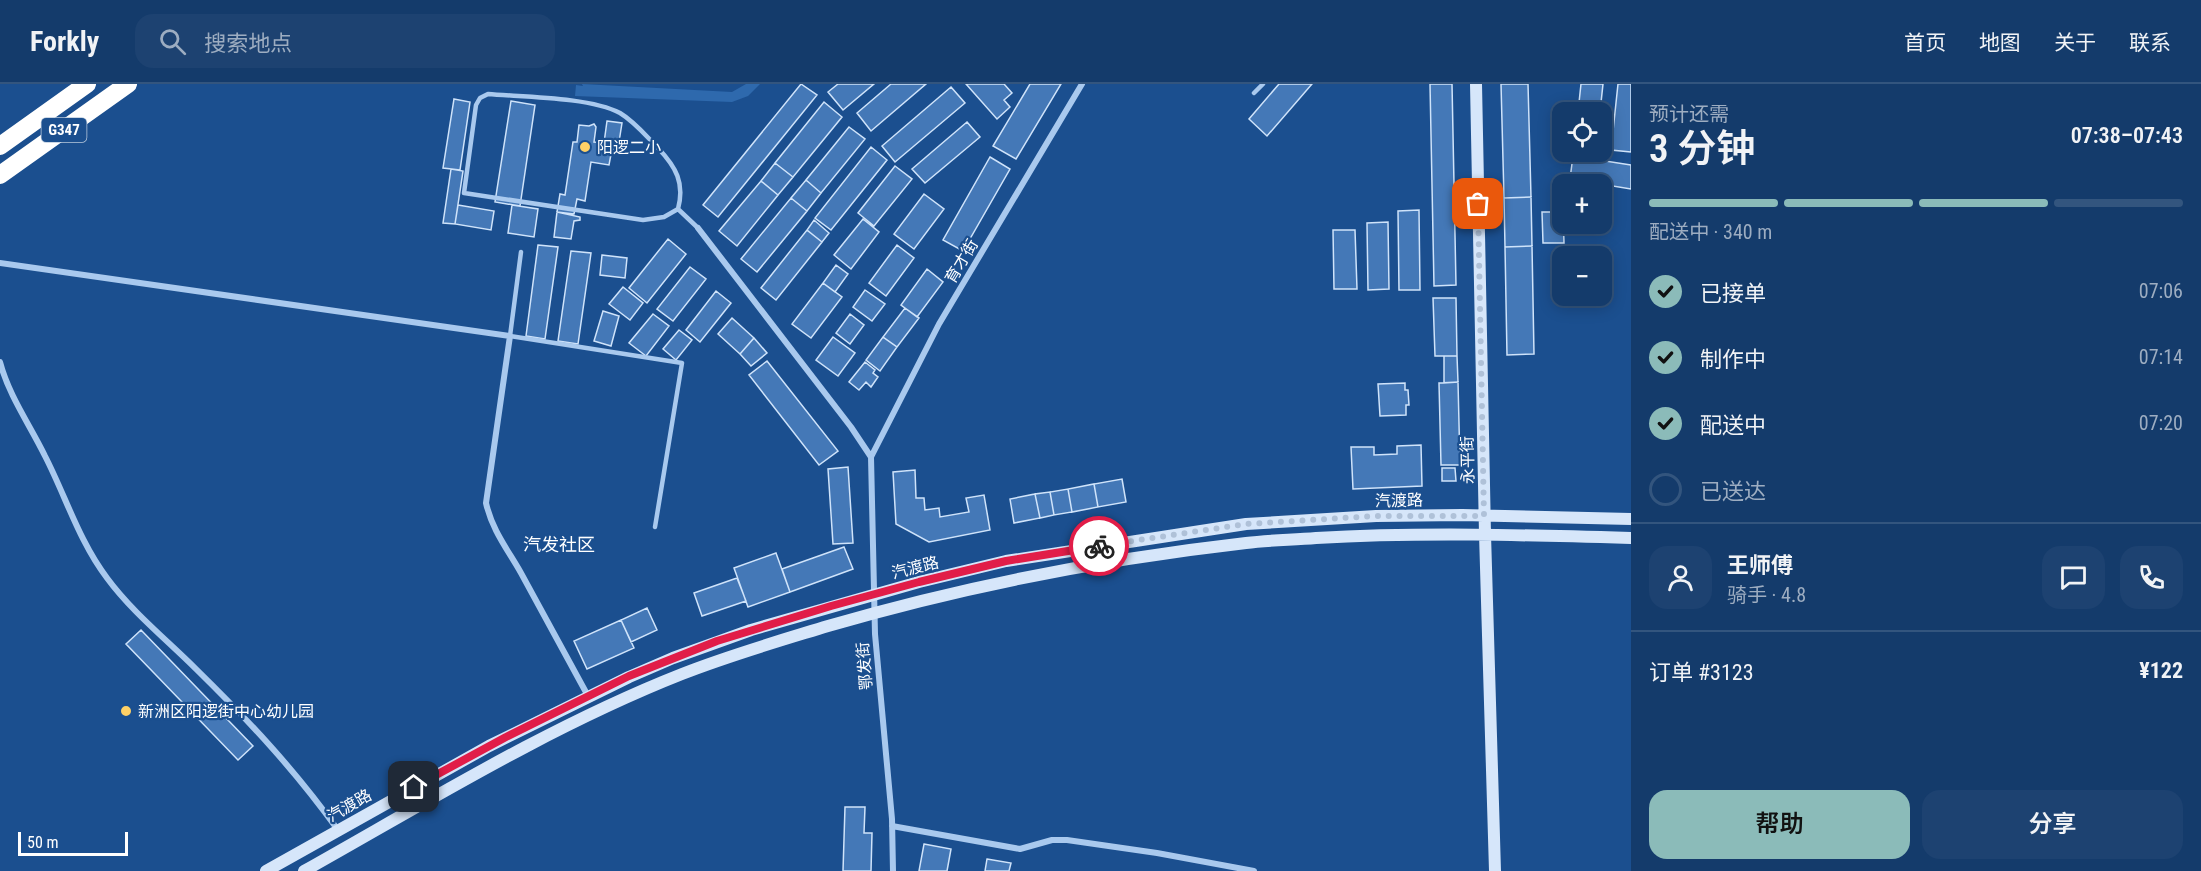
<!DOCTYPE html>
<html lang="zh">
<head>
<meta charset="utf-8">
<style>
  body { margin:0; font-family:"Roboto Condensed","Noto Sans SC",sans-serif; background:#1d4271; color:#f1f3f6; height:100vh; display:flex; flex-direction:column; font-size:22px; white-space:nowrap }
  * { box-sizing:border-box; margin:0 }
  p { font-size:20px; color:#9dadc1 }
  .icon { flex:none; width:33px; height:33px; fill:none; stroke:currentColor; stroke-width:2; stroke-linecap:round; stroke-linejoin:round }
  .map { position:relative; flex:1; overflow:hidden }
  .sheet { display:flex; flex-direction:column; background:#143b6b; width:570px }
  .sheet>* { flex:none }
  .buttons { position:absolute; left:1552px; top:18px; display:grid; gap:12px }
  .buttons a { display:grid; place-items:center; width:60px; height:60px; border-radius:12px; background:#143b6b; box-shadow:0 3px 15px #0003,0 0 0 2px #33557e; font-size:30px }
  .scale { position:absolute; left:18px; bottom:15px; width:110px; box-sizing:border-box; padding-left:6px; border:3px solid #fff; border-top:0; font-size:16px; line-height:21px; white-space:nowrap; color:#fff; -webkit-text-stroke:4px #1b4f8f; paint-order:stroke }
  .pin { position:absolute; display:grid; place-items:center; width:51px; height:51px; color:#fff; margin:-26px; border-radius:12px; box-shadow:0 3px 9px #0006 }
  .courier { position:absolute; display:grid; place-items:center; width:60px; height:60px; margin:-30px; border:4px solid #e11d48; border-radius:50%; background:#fff; color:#222; box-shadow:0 2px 8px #0007 }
  .headline em { font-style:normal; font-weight:600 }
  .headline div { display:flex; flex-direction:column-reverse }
  .headline { display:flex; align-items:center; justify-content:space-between; height:102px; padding:0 18px }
  h1 { font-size:39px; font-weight:600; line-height:45px }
  .bar { display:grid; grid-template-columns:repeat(4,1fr); gap:9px 6px; align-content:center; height:72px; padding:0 18px }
  .bar i { height:8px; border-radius:4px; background:#33557e }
  .bar .current { background:#8bbbb9 }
  .bar p { grid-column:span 4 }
  .line { display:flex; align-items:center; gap:15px; padding:0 18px; border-top:2px solid #33557e }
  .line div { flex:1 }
  .round { display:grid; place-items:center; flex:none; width:63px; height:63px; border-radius:18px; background:#1d4271 }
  ol { padding:0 18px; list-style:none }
  li { display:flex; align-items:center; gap:18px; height:66px }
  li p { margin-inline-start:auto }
  li .icon { padding:6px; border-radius:50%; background:#8bbbb9; color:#111; stroke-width:4 }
  li:last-child { color:#9dadc1 }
  li i { width:33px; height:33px; border:3px solid #33557e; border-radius:50% }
  .button { display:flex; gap:12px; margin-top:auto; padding:12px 18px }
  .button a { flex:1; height:69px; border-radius:18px; background:#8bbbb9; color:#111; font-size:24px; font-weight:600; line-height:69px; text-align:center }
  .button a+a { background:#1d4271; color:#f1f3f6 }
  header { display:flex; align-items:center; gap:36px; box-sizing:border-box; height:84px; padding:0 30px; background:#143b6b; border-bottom:2px solid #33557e }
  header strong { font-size:28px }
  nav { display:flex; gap:33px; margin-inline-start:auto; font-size:21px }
  .search { width:420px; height:54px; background:#1d4271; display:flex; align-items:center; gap:15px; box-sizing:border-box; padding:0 21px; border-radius:18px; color:#9dadc1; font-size:22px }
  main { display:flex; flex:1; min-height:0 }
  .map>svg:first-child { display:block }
</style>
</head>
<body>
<header>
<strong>Forkly</strong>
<div class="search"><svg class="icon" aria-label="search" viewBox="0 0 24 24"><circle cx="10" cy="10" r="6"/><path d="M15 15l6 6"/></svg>搜索地点</div>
<nav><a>首页</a><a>地图</a><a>关于</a><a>联系</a></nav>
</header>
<main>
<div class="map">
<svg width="1631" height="787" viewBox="0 0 1631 787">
  <rect width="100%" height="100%" fill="#1b4f8f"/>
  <!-- green -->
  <path fill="#2e69ad" d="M582 0 732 8 746 0H760L748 12 732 18 575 12 576 1 583 2Z"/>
  <!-- building -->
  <path fill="#4478b7" stroke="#cfe3fa" stroke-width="1.5" d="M801 0 817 11 718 133 703 121Z
    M838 0H874L843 26 828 8Z
    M891 0H926L871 47 857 29Z
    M966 0H1004L1012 9 1004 16 1010 23 997 35Z
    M1030 0H1061L1016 75 993 62Z
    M1279 0H1312L1267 52 1249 35Z
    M1430 0H1452L1456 201 1434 202Z
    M1501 0H1528L1531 113 1504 114Z
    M1581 0H1603L1600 28H1578Z
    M1618 0H1631V68L1611 66Z
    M951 3 965 19 895 78 882 62Z
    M454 15 470 18 460 86 443 84Z
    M511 17 535 21 520 122 495 118Z
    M824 18 842 33 793 93 775 79Z
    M607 37 622 39 619 58 622 63 620 66 612 65 609 81 591 78 585 117 577 115 574 130 557 128 560 110 565 111 573 58H577L579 41 589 42 594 40 596 43 594 58 604 59Z
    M967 38 980 53 925 99 912 85Z
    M849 43 865 55 821 109 806 96Z
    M871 63 887 76 831 146 815 134Z
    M1573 72 1631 81V105L1570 95Z
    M990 73 1010 85 963 167 943 156Z
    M775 79 793 93 778 111 761 97Z
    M895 82 912 95 874 142 858 129Z
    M451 85 463 87 455 140 443 139Z
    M806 96 821 109 807 127 791 114Z
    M761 97 778 111 737 162 719 147Z
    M924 110 944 125 914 165 894 150Z
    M1531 113 1532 162 1505 163 1504 114Z
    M791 114 807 127 757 188 741 175Z
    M458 121 494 127 491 146 455 140Z
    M512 121 538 125 534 153 508 149Z
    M1419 126 1420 206H1399L1398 127Z
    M557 128 580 133V136L574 137 571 155 554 153Z
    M1542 128H1563L1564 159H1543Z
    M863 135 879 148 851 185 834 171Z
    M814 136 829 149 822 158 807 146Z
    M1388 138 1389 205 1368 206 1367 139Z
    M807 146 822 158 776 216 761 204Z
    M1333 146H1355L1357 205H1334Z
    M668 155 686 170 647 219 629 204Z
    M538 161 558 163 545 255 526 252Z
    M897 161 914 174 886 212 869 199Z
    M1532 162 1534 270 1507 271 1505 163Z
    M571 167 591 169 578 260 558 257Z
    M602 171 627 174 625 194 600 191Z
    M836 181 848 190 835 208 823 199Z
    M690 183 706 195 673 237 657 225Z
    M927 185 943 198 917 233 901 221Z
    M823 199 842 213 811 254 792 240Z
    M623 203 643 219 630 236 609 220Z
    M865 206 885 220 872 237 853 223Z
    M716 207 731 219 700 258 686 246Z
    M1433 214H1456L1457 272H1435Z
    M905 224 919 234 897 263 883 253Z
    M603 227 619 232 611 262 594 257Z
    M653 230 669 242 646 272 629 259Z
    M850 230 864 241 850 260 836 249Z
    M732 234 754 254 740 270 718 250Z
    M679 246 692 256 676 276 663 265Z
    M833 253 855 269 838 292 816 276Z
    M883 253 897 263 880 287 866 276Z
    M754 254 767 269 751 282 740 270Z
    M1444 272H1457L1458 298 1444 299Z
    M767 277 838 367 819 381 749 291Z
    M865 278 875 286 873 289 878 293 871 303 866 298 859 306 849 298Z
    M1458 298 1460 381H1441L1439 299Z
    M1405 299V306H1408L1409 321H1406V331L1380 332 1378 300Z
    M1421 361 1422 402 1353 405 1351 363H1374V371L1397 370V362Z
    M848 383 853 459 833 460 828 385Z
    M1442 384H1455L1456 397H1442Z
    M915 386 916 414H924L925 426 939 424 940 433 969 428 966 414 984 411 990 446 929 458 896 440 893 388Z
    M1122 395 1126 418 1098 423 1094 400Z
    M1094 400 1098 423 1072 428 1068 405Z
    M1068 405 1072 428 1054 431 1050 408Z
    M1050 408 1054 431 1040 434 1035 410Z
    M1035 410 1040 434 1014 439 1010 415Z
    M844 463 853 485 790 508 782 485Z
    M776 469 790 508 748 523 734 484Z
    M737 494 746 517 702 532 694 509Z
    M647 524 657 546 631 558 621 536Z
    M621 536 634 564 587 585 574 557Z
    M141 546 253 662 238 676 126 560Z
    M845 723H865L864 749H872L871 787H843Z
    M924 760 951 765 947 787H919Z
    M987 775 1011 779 1009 787H985Z"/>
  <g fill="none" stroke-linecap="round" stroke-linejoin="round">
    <!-- lane -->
    <path stroke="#a9c9ee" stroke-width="4.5" d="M1254 9 1263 0
      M488 10C523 13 590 13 620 29 635 38 646 52 658 64 676 83 685 99 678 125L664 133 643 136 464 109 476 21 480 14Z
      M678 125 698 144
      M521 168 510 252 682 279 655 443"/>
    <!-- street -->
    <path stroke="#a9c9ee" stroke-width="6" d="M698 144 851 343 871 373
      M0 179 510 252 486 419C492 446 508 466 521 489 543 530 566 571 588 612
      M0 278C9 312 30 341 45 372 66 413 79 457 107 494 132 528 167 556 196 585 250 638 294 685 338 746
      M892 742 1020 765 1052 756H1067L1157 769 1254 787
      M893 787 892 735 875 550 871 373 939 240 1082 0"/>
    <!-- secondary -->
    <path stroke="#d6e6fa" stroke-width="12" d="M1476 0 1485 450 1495 787
      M266 787 489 662 629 593 673 574 751 546 919 498 1006 477 1246 440 1376 432 1462 431 1631 435
      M304 787C427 718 550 642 682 590 730 571 779 557 828 542 965 502 1105 475 1246 459 1269 456 1293 456 1316 454 1421 448 1526 451 1631 454"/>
    <!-- highway -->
    <path stroke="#fff" stroke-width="18" d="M0 62 87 0
      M0 91 128 0"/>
  </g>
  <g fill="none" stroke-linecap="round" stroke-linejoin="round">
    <!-- done -->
    <path stroke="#afc1d8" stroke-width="6" stroke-dasharray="0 10.8" d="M1099 462 1246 440 1376 432H1484L1478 120"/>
    <!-- route -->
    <path stroke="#e11d48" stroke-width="8" d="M414 703 506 653 629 592 717 557 831 522 919 498 1006 477 1099 462"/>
  </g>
  <!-- markers -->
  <g fill="#ffd166" stroke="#1b4f8f" stroke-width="2">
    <circle cx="585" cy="63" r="6"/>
    <circle cx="126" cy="627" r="6"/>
  </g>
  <g text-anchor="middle" stroke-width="4.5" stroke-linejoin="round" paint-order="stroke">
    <!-- shield labels -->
    <rect fill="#1b4f8f" stroke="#bbcadd" stroke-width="1.5" x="41.5" y="34" width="45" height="24" rx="4.5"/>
    <g font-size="15" font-weight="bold" fill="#fff">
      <text x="64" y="51">G347</text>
    </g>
    <!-- poi labels -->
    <g font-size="16" fill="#fff" stroke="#1b4f8f" text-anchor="start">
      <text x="597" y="69">阳逻二小</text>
      <text x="138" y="633">新洲区阳逻街中心幼儿园</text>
    </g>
    <!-- street labels -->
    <g font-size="16" fill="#fff" stroke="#1b4f8f">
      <text transform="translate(961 177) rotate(-59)" y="6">育才街</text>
      <text transform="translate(1467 376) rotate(-91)" y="6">永平街</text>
      <text transform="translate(1399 416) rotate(-1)" y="6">汽渡路</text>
      <text transform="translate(915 483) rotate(-14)" y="6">汽渡路</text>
      <text transform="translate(864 582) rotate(-95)" y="6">鄂发街</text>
      <text transform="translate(349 721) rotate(-30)" y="6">汽渡路</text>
    </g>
    <!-- neighbourhood labels -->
    <g font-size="18" fill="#fff" stroke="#1b4f8f">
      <text x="559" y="467">汽发社区</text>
    </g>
  </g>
</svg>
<div class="buttons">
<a><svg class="icon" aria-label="locate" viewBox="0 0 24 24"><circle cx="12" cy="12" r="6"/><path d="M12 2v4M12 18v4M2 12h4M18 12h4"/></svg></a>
<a>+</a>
<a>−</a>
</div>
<div class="scale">50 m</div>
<div class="pin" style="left:1478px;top:120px;background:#ea580c"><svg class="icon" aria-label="bag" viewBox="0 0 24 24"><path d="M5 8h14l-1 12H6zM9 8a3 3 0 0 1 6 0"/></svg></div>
<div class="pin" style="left:414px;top:703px;background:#1f2937"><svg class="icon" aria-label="home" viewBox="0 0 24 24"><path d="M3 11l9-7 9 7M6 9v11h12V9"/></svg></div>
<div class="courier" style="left:1099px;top:462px"><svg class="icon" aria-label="bike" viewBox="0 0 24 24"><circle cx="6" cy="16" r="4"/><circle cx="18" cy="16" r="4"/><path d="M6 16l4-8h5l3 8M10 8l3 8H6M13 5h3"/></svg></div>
</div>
<section class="sheet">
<div class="headline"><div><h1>3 分钟</h1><p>预计还需</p></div><em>07:38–07:43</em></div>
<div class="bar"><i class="current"></i><i class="current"></i><i class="current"></i><i></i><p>配送中 · 340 m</p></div>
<ol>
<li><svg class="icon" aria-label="check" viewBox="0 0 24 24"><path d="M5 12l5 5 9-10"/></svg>已接单<p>07:06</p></li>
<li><svg class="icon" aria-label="check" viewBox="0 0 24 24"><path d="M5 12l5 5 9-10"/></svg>制作中<p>07:14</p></li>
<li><svg class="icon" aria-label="check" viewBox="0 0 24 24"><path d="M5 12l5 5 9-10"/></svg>配送中<p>07:20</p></li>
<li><i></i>已送达</li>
</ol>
<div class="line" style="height:108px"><a class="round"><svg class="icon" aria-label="person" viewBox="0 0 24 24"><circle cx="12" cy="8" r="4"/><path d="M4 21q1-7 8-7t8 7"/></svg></a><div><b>王师傅</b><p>骑手 · 4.8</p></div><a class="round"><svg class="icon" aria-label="chat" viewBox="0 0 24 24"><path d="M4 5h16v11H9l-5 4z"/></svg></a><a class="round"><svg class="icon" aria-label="phone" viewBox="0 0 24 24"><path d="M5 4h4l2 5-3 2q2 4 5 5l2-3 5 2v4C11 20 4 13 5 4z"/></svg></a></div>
<div class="line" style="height:78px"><div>订单 #3123</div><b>¥122</b></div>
<div class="button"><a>帮助</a><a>分享</a></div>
</section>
</main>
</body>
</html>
